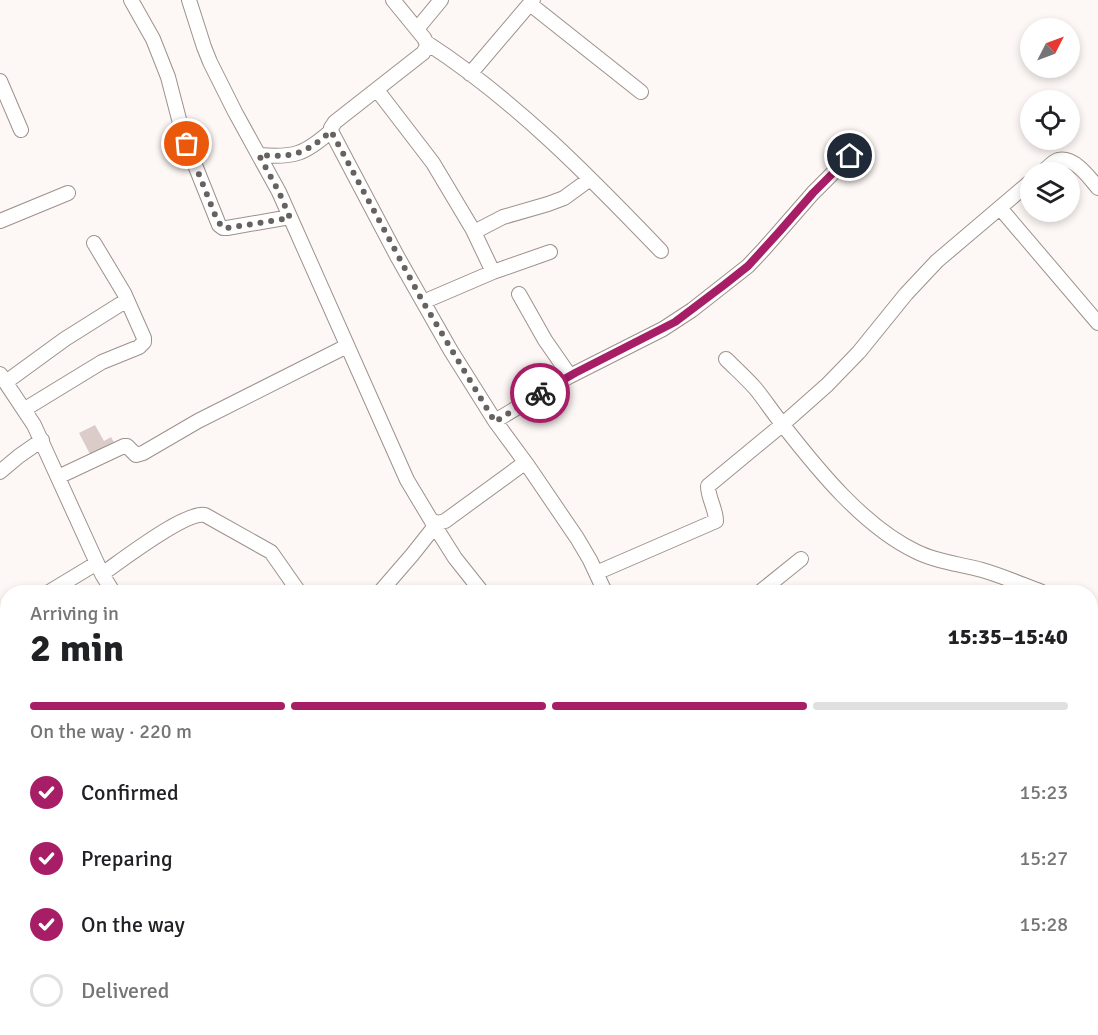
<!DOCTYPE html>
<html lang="en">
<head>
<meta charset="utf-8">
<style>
  body { margin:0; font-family:Signika,sans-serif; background:#f6f6f6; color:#202124; height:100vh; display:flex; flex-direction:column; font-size:22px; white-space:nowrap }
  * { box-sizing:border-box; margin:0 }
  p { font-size:20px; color:#757577 }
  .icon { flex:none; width:33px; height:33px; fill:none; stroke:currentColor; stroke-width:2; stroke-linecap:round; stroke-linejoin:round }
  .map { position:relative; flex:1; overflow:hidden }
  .details { position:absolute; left:0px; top:585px; width:1098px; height:450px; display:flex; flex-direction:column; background:#fff; border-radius:24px 24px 0 0; box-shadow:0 3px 9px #0003 }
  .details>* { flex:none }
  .needle { width:39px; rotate:48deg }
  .buttons { position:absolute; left:1020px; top:18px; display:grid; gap:12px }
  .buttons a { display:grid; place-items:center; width:60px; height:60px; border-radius:50%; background:#fff; box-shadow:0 3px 9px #0003; font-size:30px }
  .pin { position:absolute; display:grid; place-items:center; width:51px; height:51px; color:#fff; margin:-26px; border:3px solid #fff; border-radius:50%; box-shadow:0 2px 6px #0007 }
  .courier { position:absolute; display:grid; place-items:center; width:60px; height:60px; margin:-30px; border:4px solid #a71e66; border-radius:50%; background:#fff; color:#222; box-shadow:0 2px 8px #0007 }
  .head em { font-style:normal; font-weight:700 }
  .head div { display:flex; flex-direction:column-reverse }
  .head { display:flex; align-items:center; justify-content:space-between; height:102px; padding:0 30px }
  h1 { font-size:39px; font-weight:700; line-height:45px }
  .bar { display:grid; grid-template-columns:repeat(4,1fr); gap:9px 6px; align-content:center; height:72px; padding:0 30px }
  .bar i { height:8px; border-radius:4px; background:#e0e0e0 }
  .bar .current { background:#a71e66 }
  .bar p { grid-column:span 4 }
  ol { padding:0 30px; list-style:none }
  li { display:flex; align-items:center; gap:18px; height:66px }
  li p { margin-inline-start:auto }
  li .icon { padding:6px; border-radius:50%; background:#a71e66; color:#fff; stroke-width:4 }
  li:last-child { color:#757577 }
  li i { width:33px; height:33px; border:3px solid #e0e0e0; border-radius:50% }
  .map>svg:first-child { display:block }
</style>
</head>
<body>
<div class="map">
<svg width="1098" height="1035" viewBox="0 0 1098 1035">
  <rect width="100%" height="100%" fill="#fdf8f5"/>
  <!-- building -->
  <path fill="#dbccca" d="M95 425 104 441 111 437 116 446 92 458 79 433Z"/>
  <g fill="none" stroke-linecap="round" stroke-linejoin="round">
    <defs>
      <path id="street" d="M131 0 153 39 168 77 180 123 195 165 219 225 223 228H227L290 217
        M189 0 204 47 210 62 235 112 279 192 407 480 431 520C436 523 439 523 445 521L519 467 524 465 528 466 577 538 590 560 605 592
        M393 0 424 38C428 45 427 47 423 53L335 122 331 128V131L397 256 451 351 495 421 528 466
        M530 4 641 92
        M417 29 441 0
        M427 43C515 100 589 176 661 251
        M470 74 533 0
        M0 81 21 130
        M377 90 433 163 473 230 493 272
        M259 155C294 158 305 154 331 131
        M1042 172C1047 169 1052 162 1058 160 1074 156 1089 177 1098 188
        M1000 208 1098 323
        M0 221 68 193
        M474 232 503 217 548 204 564 198 590 179
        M519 294 545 340 570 376
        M423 302 493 272 550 252
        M726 359C736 369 746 378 755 388 765 400 773 413 783 425 818 470 864 527 917 552 937 562 960 564 982 570 1003 576 1023 585 1042 592
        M0 374 34 425 102 574 113 592
        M6 382 65 339 127 300
        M25 409 102 362 139 347 144 342V338L124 293 94 243
        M495 421 570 376 663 329 692 310 748 266 764 249 813 193 850 156
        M0 472 19 456 42 440
        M58 477 124 446H127L136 455 143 453 198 421 347 346
        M431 520 455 558 482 592
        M596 573 716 521C716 509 708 498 708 486L783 424 827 385 859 352 906 294 937 261 1030 182
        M102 574C121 561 185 511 205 515L271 552 299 592
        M49 592 97 563
        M380 592 412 555 435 526
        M760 592 801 559
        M1090 621 1098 632
        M0 637 8 630
        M1090 784 1098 789
        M0 881 8 890
        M1090 909 1098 902
        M0 980 8 977
        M1090 1022 1098 1025
        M354 1028 361 1035
        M533 1028 535 1035
        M55 1035 66 1028
        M180 1035 185 1028
        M460 1035H466"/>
    </defs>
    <!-- street casing -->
    <use href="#street" stroke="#9d918b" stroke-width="16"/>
    <!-- street -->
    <use href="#street" stroke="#fff" stroke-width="14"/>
  </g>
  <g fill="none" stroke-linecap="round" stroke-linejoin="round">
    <!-- done -->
    <path stroke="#676260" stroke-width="6" stroke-dasharray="0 10.8" d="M187 144 217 220 223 228H227L290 218 279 192 259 155C294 158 305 154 331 131L423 302 495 422 540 393"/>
    <!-- route -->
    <path stroke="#a71e66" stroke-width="8" d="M540 393 575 373 675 322 724 285 748 266 779 232 813 193 850 156"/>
  </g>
</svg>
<div class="buttons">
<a><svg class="needle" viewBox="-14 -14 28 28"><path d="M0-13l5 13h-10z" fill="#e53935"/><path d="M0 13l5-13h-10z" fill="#757577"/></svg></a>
<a><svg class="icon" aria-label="locate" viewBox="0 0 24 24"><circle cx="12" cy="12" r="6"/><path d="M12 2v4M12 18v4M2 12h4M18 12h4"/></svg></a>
<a><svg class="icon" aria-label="layers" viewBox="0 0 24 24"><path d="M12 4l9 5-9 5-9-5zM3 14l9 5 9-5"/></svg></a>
</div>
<div class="pin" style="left:187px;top:144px;background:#ea580c"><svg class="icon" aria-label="bag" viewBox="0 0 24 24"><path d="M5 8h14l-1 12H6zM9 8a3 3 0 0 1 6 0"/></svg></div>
<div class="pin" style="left:850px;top:156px;background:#1f2937"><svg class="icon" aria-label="home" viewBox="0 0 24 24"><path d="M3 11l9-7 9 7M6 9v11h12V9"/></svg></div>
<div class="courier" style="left:540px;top:393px"><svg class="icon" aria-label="bike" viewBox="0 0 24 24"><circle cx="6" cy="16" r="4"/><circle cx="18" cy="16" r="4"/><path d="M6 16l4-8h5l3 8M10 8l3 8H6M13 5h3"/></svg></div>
<section class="details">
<div class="head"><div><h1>2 min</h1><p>Arriving in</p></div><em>15:35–15:40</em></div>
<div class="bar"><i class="current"></i><i class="current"></i><i class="current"></i><i></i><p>On the way · 220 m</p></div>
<ol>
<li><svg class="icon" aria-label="check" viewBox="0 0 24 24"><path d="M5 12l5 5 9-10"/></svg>Confirmed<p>15:23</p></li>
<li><svg class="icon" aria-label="check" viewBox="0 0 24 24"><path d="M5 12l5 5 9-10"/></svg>Preparing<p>15:27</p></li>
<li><svg class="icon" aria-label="check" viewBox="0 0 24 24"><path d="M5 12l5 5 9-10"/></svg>On the way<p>15:28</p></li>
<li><i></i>Delivered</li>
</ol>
</section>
</div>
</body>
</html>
